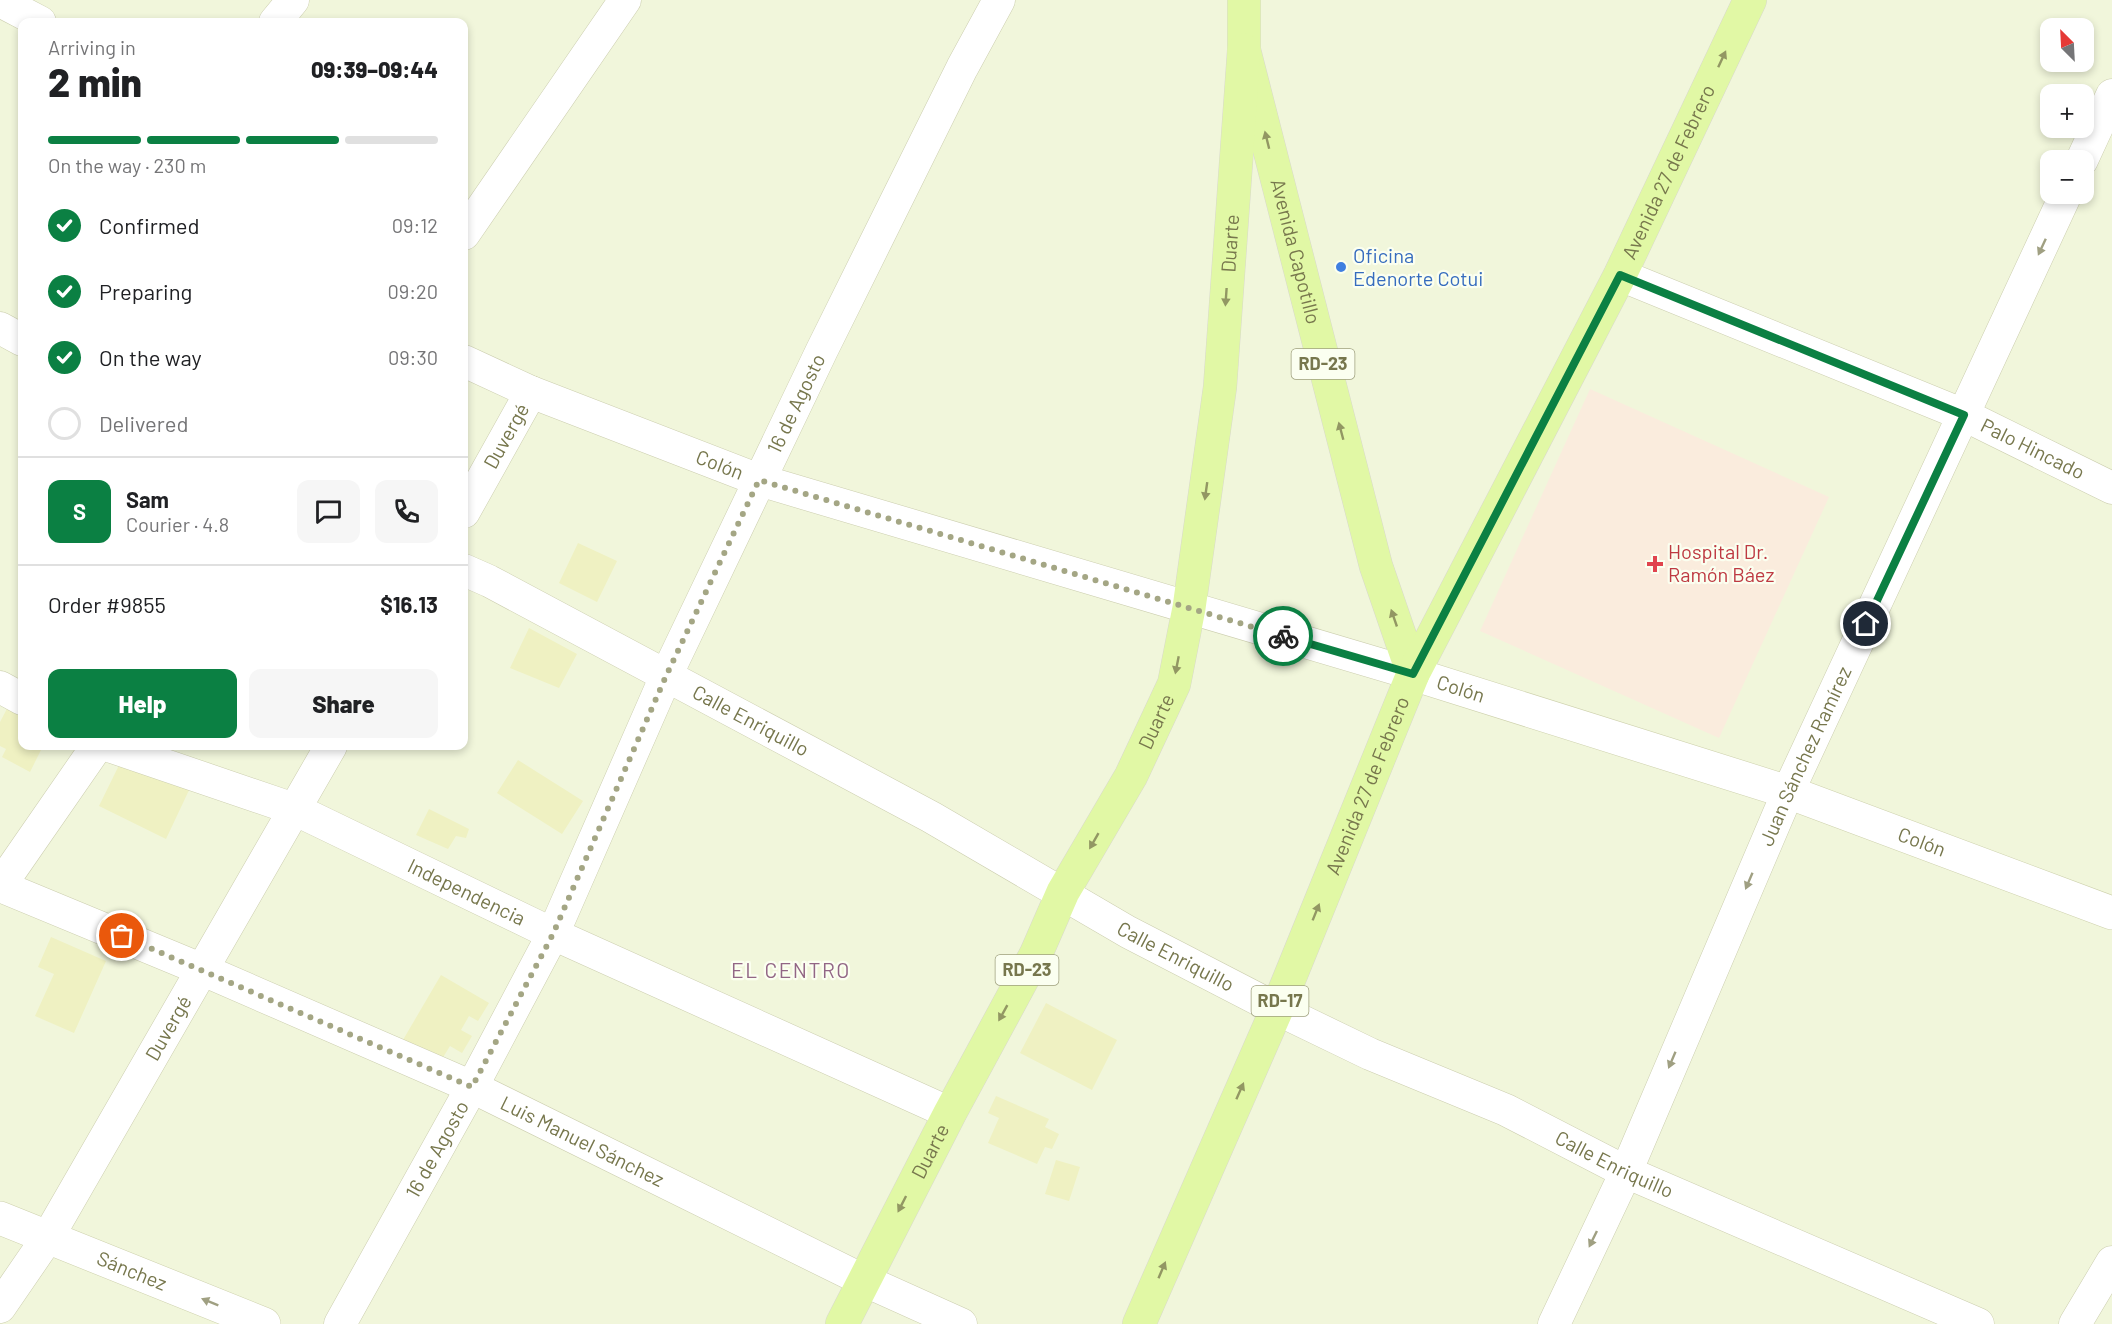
<!DOCTYPE html>
<html lang="en">
<head>
<meta charset="utf-8">
<style>
  body { margin:0; font-family:Barlow,sans-serif; background:#f6f6f6; color:#202124; height:100vh; display:flex; flex-direction:column; font-size:22px; white-space:nowrap }
  * { box-sizing:border-box; margin:0 }
  p { font-size:20px; color:#757577 }
  .icon { flex:none; width:33px; height:33px; fill:none; stroke:currentColor; stroke-width:2; stroke-linecap:round; stroke-linejoin:round }
  .map { position:relative; flex:1; overflow:hidden }
  .panel { position:absolute; left:18px; top:18px; width:450px; height:732px; display:flex; flex-direction:column; background:#fff; border-radius:12px; box-shadow:0 3px 9px #0003 }
  .panel>* { flex:none }
  .needle { width:39px; rotate:336deg }
  .fabs { position:absolute; left:2040px; top:18px; display:grid; gap:12px }
  .fabs a { display:grid; place-items:center; width:54px; height:54px; border-radius:12px; background:#fff; box-shadow:0 3px 9px #0003; font-size:30px }
  .pin { position:absolute; display:grid; place-items:center; width:51px; height:51px; color:#fff; margin:-26px; border:3px solid #fff; border-radius:50%; box-shadow:0 2px 6px #0007 }
  .courier { position:absolute; display:grid; place-items:center; width:60px; height:60px; margin:-30px; border:4px solid #0b8043; border-radius:50%; background:#fff; color:#222; box-shadow:0 2px 8px #0007 }
  .summary em { font-style:normal; font-weight:800 }
  .summary div { display:flex; flex-direction:column-reverse }
  .summary { display:flex; align-items:center; justify-content:space-between; height:102px; padding:0 30px }
  h1 { font-size:39px; font-weight:800; line-height:45px }
  .bar { display:grid; grid-template-columns:repeat(4,1fr); gap:9px 6px; align-content:center; height:72px; padding:0 30px }
  .bar i { height:8px; border-radius:4px; background:#e0e0e0 }
  .bar .selected { background:#0b8043 }
  .bar p { grid-column:span 4 }
  .line { display:flex; align-items:center; gap:15px; padding:0 30px; border-top:2px solid #e0e0e0 }
  .line div { flex:1 }
  .round { display:grid; place-items:center; flex:none; width:63px; height:63px; border-radius:12px; background:#f6f6f6 }
  ol { padding:0 30px; list-style:none }
  li { display:flex; align-items:center; gap:18px; height:66px }
  li p { margin-inline-start:auto }
  li .icon { padding:6px; border-radius:50%; background:#0b8043; color:#fff; stroke-width:4 }
  li:last-child { color:#757577 }
  li i { width:33px; height:33px; border:3px solid #e0e0e0; border-radius:50% }
  .button { display:flex; gap:12px; margin-top:auto; padding:12px 30px }
  .button a { flex:1; height:69px; border-radius:12px; background:#0b8043; color:#fff; font-size:24px; font-weight:800; line-height:69px; text-align:center }
  .button a+a { background:#f6f6f6; color:#202124 }
  .map>svg:first-child { display:block }
</style>
</head>
<body>
<div class="map">
<svg width="2112" height="1324" viewBox="0 0 2112 1324">
  <rect width="100%" height="100%" fill="#f7fcea"/>
  <!-- residential -->
  <path fill="#f1f6db" fill-rule="evenodd" d="M0 0H2112V1324H0ZM22 22H464V746H22ZM2050 28H2084V62H2050ZM2050 94H2084V128H2050ZM2050 160H2084V194H2050Z"/>
  <!-- medical -->
  <path fill="#faecdd" d="M1590 389 1829 497 1719 738 1480 631Z"/>
  <!-- building -->
  <path fill="#eff1c2" d="M578 543 617 561 597 602 559 583Z
    M529 628 577 654 559 688 510 668Z
    M10 703 22 709V746H43L30 772 2 757 6 749 0 746V722Z
    M125 753 191 786 166 839 99 806Z
    M518 760 583 801 562 834 497 793Z
    M429 809 469 829 466 838 456 836 448 849 416 835Z
    M51 937 106 961 74 1033 35 1016 54 974 38 967Z
    M441 975 489 1003 478 1021 469 1016 461 1030 472 1036 462 1053 450 1046 437 1067 400 1045Z
    M1046 1003 1117 1040 1092 1090 1020 1053Z
    M996 1096 1049 1119 1045 1127 1059 1134 1052 1149 1045 1147 1037 1164 988 1143 999 1118 988 1113Z
    M1056 1160 1080 1167 1069 1201 1045 1194Z"/>
  <g fill="none" stroke-linecap="round" stroke-linejoin="round">
    <defs>
      <g id="street">
        <path d="M0 1 40 22"/>
        <path d="M275 22 293 0"/>
        <path d="M2082 160 2112 95"/>
        <path d="M464 234 625 0"/>
        <path id="s1" d="M1620 275 1964 415 2112 488"/>
        <path d="M0 328 22 340"/>
        <path id="s2" d="M464 361 531 392 759 480 1413 674"/>
        <path id="s3" d="M464 512 531 392"/>
        <path id="s4" d="M464 570 489 581 931 817 1128 932 1277 1009 1370 1054 1506 1110 1626 1172 1978 1324"/>
        <path d="M0 687 22 699"/>
        <path id="s5" d="M109 746 294 809 553 934 950 1113"/>
        <path id="s6" d="M0 886 203 970 472 1087 863 1280 961 1324"/>
        <path d="M0 886 97 746"/>
        <path id="s7" d="M0 1307 48 1237 331 746"/>
        <path id="s8" d="M340 1324 472 1087 553 934 666 676 822 350 962 68 999 0"/>
        <path id="s9" d="M1554 1324 1626 1172 1788 792 2066 194"/>
        <path d="M2075 1324 2112 1262"/>
      </g>
      <g id="secondary">
        <path id="s10" d="M1413 674 1788 792 2112 913"/>
        <path id="s11" d="M0 1218 264 1324"/>
      </g>
      <g id="primary">
        <path id="s12" d="M1244 0V50L1376 566 1413 674"/>
        <path id="s13" d="M842 1324 950 1113 1036 954 1063 892 1131 776 1174 684 1189 608 1220 387 1244 50"/>
        <path id="s14" d="M1139 1324 1277 1009 1413 674 1620 275 1750 0"/>
      </g>
    </defs>
    <!-- street casing -->
    <use href="#street" stroke="#ccceaf" stroke-width="33"/>
    <!-- secondary casing -->
    <use href="#secondary" stroke="#ced1ad" stroke-width="34"/>
    <!-- primary casing -->
    <use href="#primary" stroke="#d9d9cd" stroke-width="34"/>
    <!-- street -->
    <use href="#street" stroke="#fff" stroke-width="32"/>
    <!-- secondary -->
    <use href="#secondary" stroke="#fff" stroke-width="33"/>
    <!-- primary -->
    <use href="#primary" stroke="#e1f8a5" stroke-width="33"/>
  </g>
  <!-- one-way arrows -->
  <defs><path id="oneway-solid" d="M-6-.8H1V-3.2L6.5 0L1 3.2V.8H-6Z" transform="scale(1.5)"/></defs>
  <g fill="#929763">
    <use href="#oneway-solid" transform="translate(1722 59) rotate(-65)"/>
    <use href="#oneway-solid" transform="translate(1267 140) rotate(-104)"/>
    <use href="#oneway-solid" transform="translate(1226 297) rotate(94)"/>
    <use href="#oneway-solid" transform="translate(1341 431) rotate(-105)"/>
    <use href="#oneway-solid" transform="translate(1206 491) rotate(98)"/>
    <use href="#oneway-solid" transform="translate(1394 618) rotate(-109)"/>
    <use href="#oneway-solid" transform="translate(1177 665) rotate(101)"/>
    <use href="#oneway-solid" transform="translate(1094 841) rotate(120)"/>
    <use href="#oneway-solid" transform="translate(1316 912) rotate(-68)"/>
    <use href="#oneway-solid" transform="translate(1003 1013) rotate(119)"/>
    <use href="#oneway-solid" transform="translate(1240 1091) rotate(-66)"/>
    <use href="#oneway-solid" transform="translate(902 1204) rotate(117)"/>
    <use href="#oneway-solid" transform="translate(1162 1270) rotate(-67)"/>
  </g>
  <g fill="#a0a082">
    <use href="#oneway-solid" transform="translate(2042 247) rotate(115)"/>
    <use href="#oneway-solid" transform="translate(1749 881) rotate(113)"/>
    <use href="#oneway-solid" transform="translate(1672 1060) rotate(113)"/>
    <use href="#oneway-solid" transform="translate(1593 1239) rotate(116)"/>
    <use href="#oneway-solid" transform="translate(210 1302) rotate(-158)"/>
  </g>
  <g fill="none" stroke-linecap="round" stroke-linejoin="round">
    <!-- done -->
    <path stroke="#a4a684" stroke-width="6" stroke-dasharray="0 10.8" d="M122 936 472 1087 553 934 666 676 759 480 1283 636"/>
    <!-- route -->
    <path stroke="#0b8043" stroke-width="8" d="M1283 636 1413 674 1620 275 1964 415 1866 624"/>
  </g>
  <!-- markers -->
  <circle fill="#3f7fe0" stroke="#fbfff0" stroke-width="2" cx="1341" cy="267" r="6"/>
  <path fill="#e0444e" stroke="#fbfff0" stroke-width="2" d="M1652 555h6v6h6v6h-6v6h-6v-6h-6v-6h6z"/>
  <g text-anchor="middle" stroke-width="4.5" stroke-linejoin="round" paint-order="stroke">
    <!-- shield labels -->
    <g fill="#fbfff0" stroke="#9fa07e" stroke-width="1.5">
      <rect x="1291.5" y="349" width="63" height="30" rx="4.5"/>
      <rect x="995.5" y="955" width="63" height="30" rx="4.5"/>
      <rect x="1251.5" y="986" width="57" height="30" rx="4.5"/>
    </g>
    <g font-size="18" font-weight="bold" fill="#77774d">
      <text x="1323" y="370">RD-23</text>
      <text x="1027" y="976">RD-23</text>
      <text x="1280" y="1007">RD-17</text>
    </g>
    <!-- street labels -->
    <g font-size="20" fill="#77774d" stroke="#fbfff0">
      <text dy="7" stroke="none"><textPath href="#s14" startOffset="1269">Avenida 27 de Febrero</textPath></text>
      <text dy="7" stroke="none"><textPath href="#s13" startOffset="1166">Duarte</textPath></text>
      <text dy="7" stroke="none"><textPath href="#s12" startOffset="258">Avenida Capotillo</textPath></text>
      <text dy="7" stroke="none"><textPath href="#s8" startOffset="1028">16 de Agosto</textPath></text>
      <text dy="7" stroke="none"><textPath href="#s3" startOffset="87">Duvergé</textPath></text>
      <text dy="7" stroke="none"><textPath href="#s1" startOffset="448">Palo Hincado</textPath></text>
      <text dy="7" stroke="none"><textPath href="#s2" startOffset="276">Colón</textPath></text>
      <text dy="7" stroke="none"><textPath href="#s10" startOffset="50">Colón</textPath></text>
      <text dy="7" stroke="none"><textPath href="#s4" startOffset="324">Calle Enriquillo</textPath></text>
      <text dy="7" stroke="none"><textPath href="#s13" startOffset="680">Duarte</textPath></text>
      <text dy="7" stroke="none"><textPath href="#s9" startOffset="621">Juan Sánchez Ramírez</textPath></text>
      <text dy="7" stroke="none"><textPath href="#s14" startOffset="585">Avenida 27 de Febrero</textPath></text>
      <text dy="7" stroke="none"><textPath href="#s10" startOffset="536">Colón</textPath></text>
      <text dy="7" stroke="none"><textPath href="#s5" startOffset="387">Independencia</textPath></text>
      <text dy="7" stroke="none"><textPath href="#s4" startOffset="810">Calle Enriquillo</textPath></text>
      <text dy="7" stroke="none"><textPath href="#s7" startOffset="326">Duvergé</textPath></text>
      <text dy="7" stroke="none"><textPath href="#s6" startOffset="636">Luis Manuel Sánchez</textPath></text>
      <text dy="7" stroke="none"><textPath href="#s8" startOffset="200">16 de Agosto</textPath></text>
      <text dy="7" stroke="none"><textPath href="#s13" startOffset="194">Duarte</textPath></text>
      <text dy="7" stroke="none"><textPath href="#s4" startOffset="1296">Calle Enriquillo</textPath></text>
      <text dy="7" stroke="none"><textPath href="#s11" startOffset="142">Sánchez</textPath></text>
    </g>
    <!-- shop labels -->
    <g font-size="20" fill="#366cbe" stroke="#fbfff0" text-anchor="start">
      <text x="1353" y="263">Oficina<tspan x="1353" dy="23">Edenorte Cotui</tspan></text>
    </g>
    <!-- health labels -->
    <g font-size="20" fill="#be3a42" stroke="#fbfff0" text-anchor="start">
      <text x="1668" y="559">Hospital Dr.<tspan x="1668" dy="23">Ramón Báez</tspan></text>
    </g>
    <!-- neighbourhood labels -->
    <g font-size="21" letter-spacing="1.5" fill="#926685" stroke="#fbfff0">
      <text x="791" y="978">EL CENTRO</text>
    </g>
  </g>
</svg>
<div class="fabs">
<a><svg class="needle" viewBox="-14 -14 28 28"><path d="M0-13l5 13h-10z" fill="#e53935"/><path d="M0 13l5-13h-10z" fill="#757577"/></svg></a>
<a>+</a>
<a>−</a>
</div>
<div class="pin" style="left:122px;top:936px;background:#ea580c"><svg class="icon" aria-label="bag" viewBox="0 0 24 24"><path d="M5 8h14l-1 12H6zM9 8a3 3 0 0 1 6 0"/></svg></div>
<div class="pin" style="left:1866px;top:624px;background:#1f2937"><svg class="icon" aria-label="home" viewBox="0 0 24 24"><path d="M3 11l9-7 9 7M6 9v11h12V9"/></svg></div>
<div class="courier" style="left:1283px;top:636px"><svg class="icon" aria-label="bike" viewBox="0 0 24 24"><circle cx="6" cy="16" r="4"/><circle cx="18" cy="16" r="4"/><path d="M6 16l4-8h5l3 8M10 8l3 8H6M13 5h3"/></svg></div>
<section class="panel">
<div class="summary"><div><h1>2 min</h1><p>Arriving in</p></div><em>09:39–09:44</em></div>
<div class="bar"><i class="selected"></i><i class="selected"></i><i class="selected"></i><i></i><p>On the way · 230 m</p></div>
<ol>
<li><svg class="icon" aria-label="check" viewBox="0 0 24 24"><path d="M5 12l5 5 9-10"/></svg>Confirmed<p>09:12</p></li>
<li><svg class="icon" aria-label="check" viewBox="0 0 24 24"><path d="M5 12l5 5 9-10"/></svg>Preparing<p>09:20</p></li>
<li><svg class="icon" aria-label="check" viewBox="0 0 24 24"><path d="M5 12l5 5 9-10"/></svg>On the way<p>09:30</p></li>
<li><i></i>Delivered</li>
</ol>
<div class="line" style="height:108px"><b class="round" style="background:#0b8043;color:#fff">S</b><div><b>Sam</b><p>Courier · 4.8</p></div><a class="round"><svg class="icon" aria-label="chat" viewBox="0 0 24 24"><path d="M4 5h16v11H9l-5 4z"/></svg></a><a class="round"><svg class="icon" aria-label="phone" viewBox="0 0 24 24"><path d="M5 4h4l2 5-3 2q2 4 5 5l2-3 5 2v4C11 20 4 13 5 4z"/></svg></a></div>
<div class="line" style="height:78px"><div>Order #9855</div><b>$16.13</b></div>
<div class="button"><a>Help</a><a>Share</a></div>
</section>
</div>
</body>
</html>
